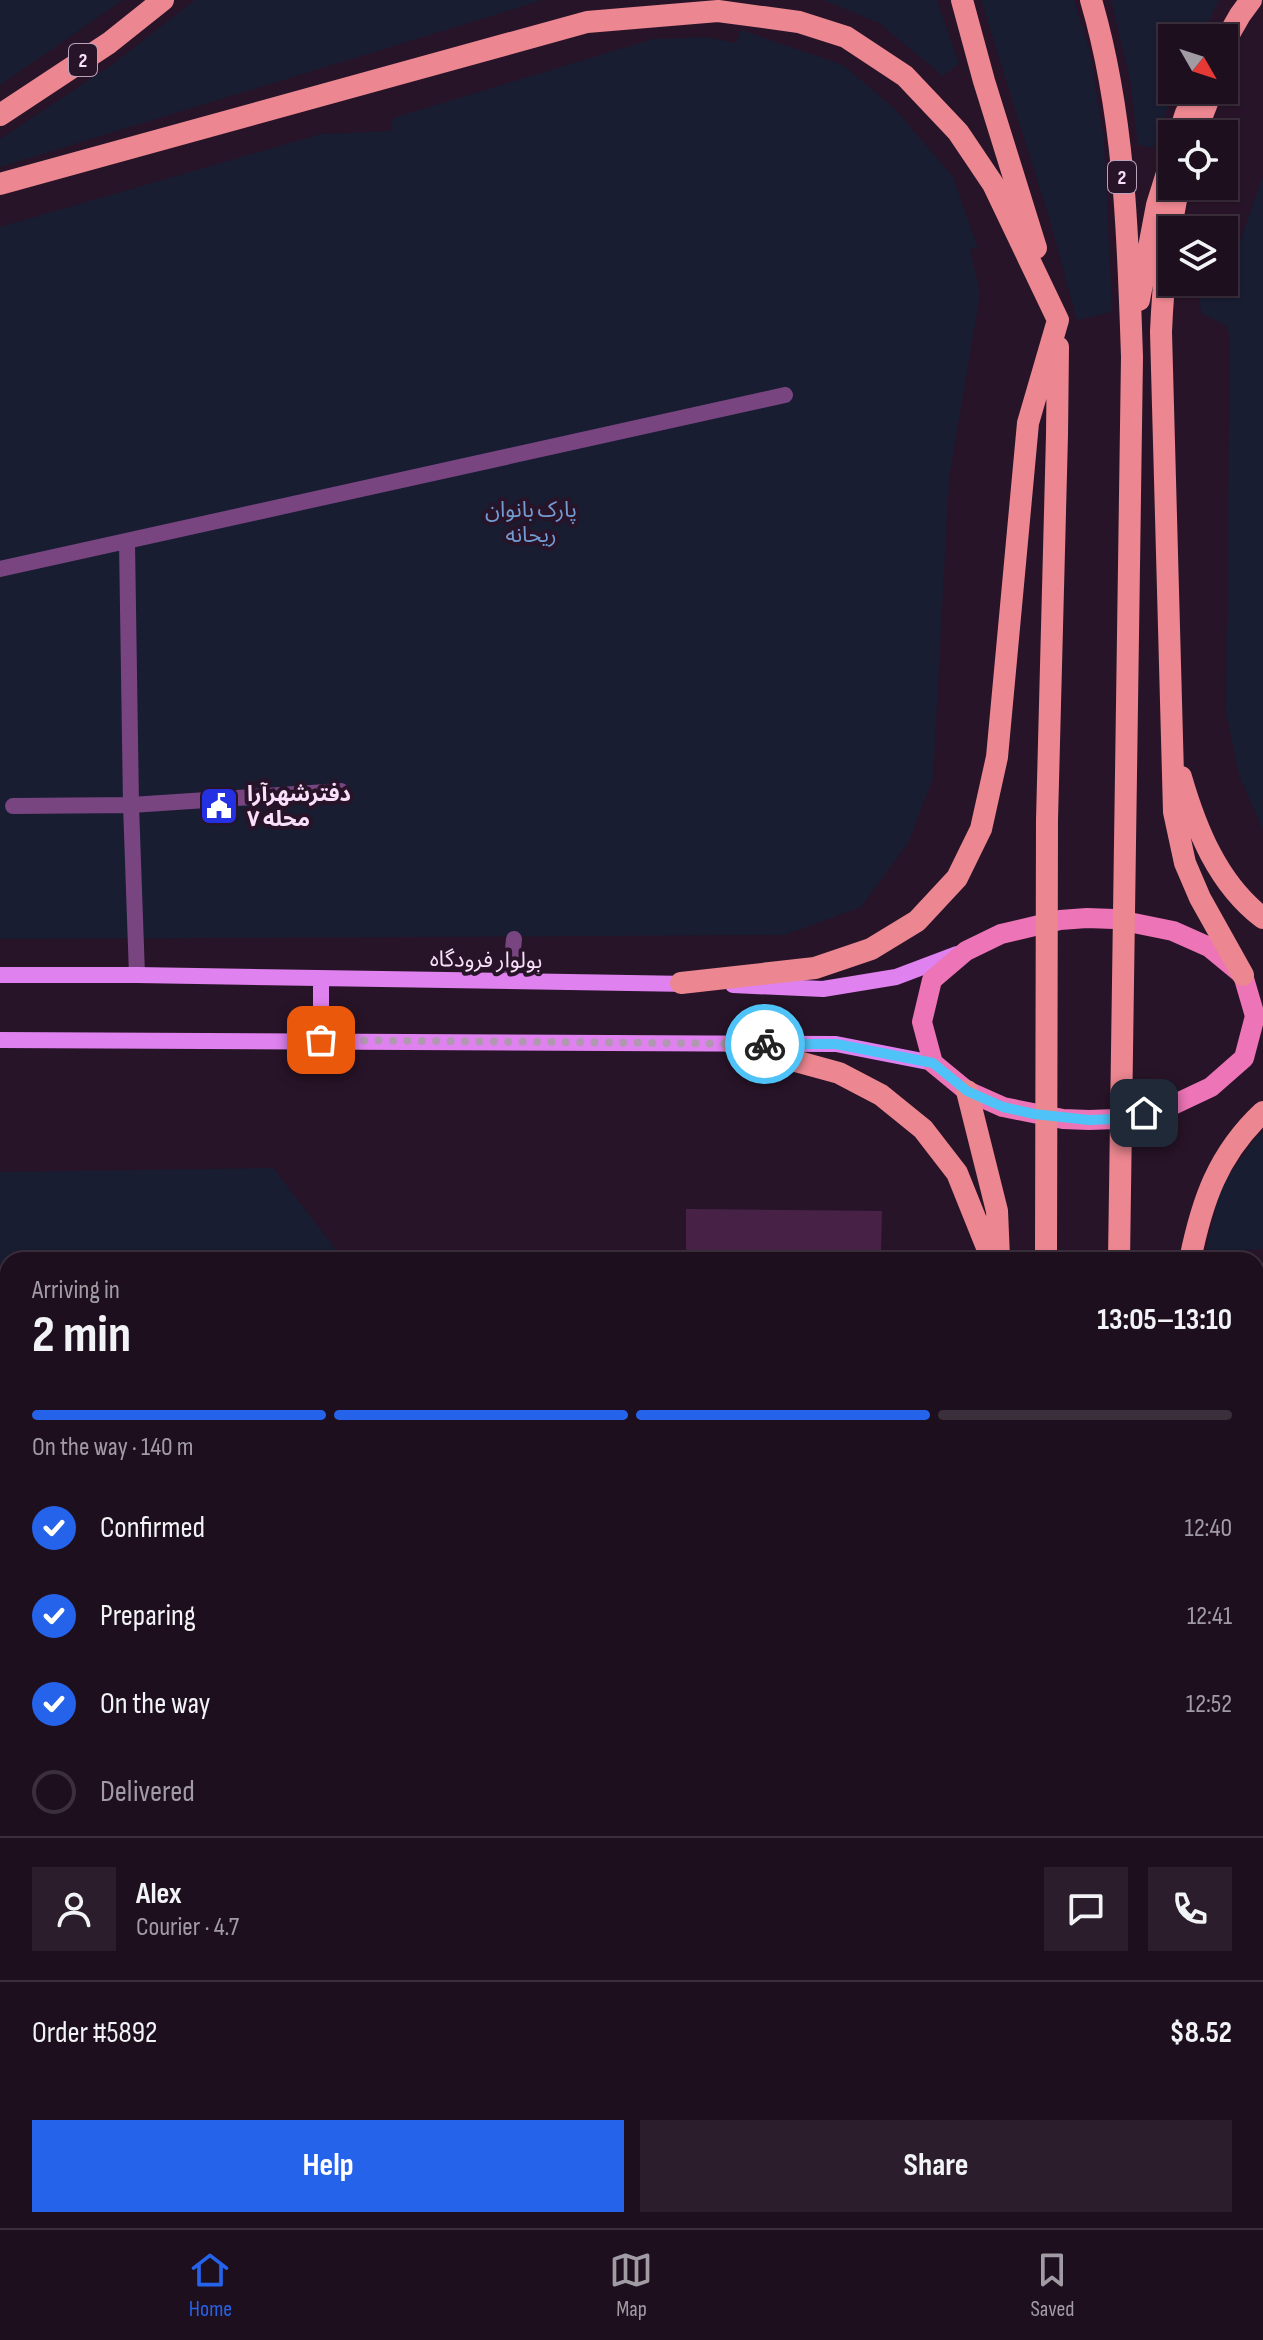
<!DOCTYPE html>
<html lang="en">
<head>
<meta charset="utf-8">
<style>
  body { margin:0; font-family:"Sofia Sans Condensed","Noto Sans Arabic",sans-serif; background:#2b1d2b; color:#f1f3f6; height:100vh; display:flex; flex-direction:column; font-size:30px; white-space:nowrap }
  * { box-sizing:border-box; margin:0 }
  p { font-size:26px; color:#a19ca4 }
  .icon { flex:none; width:44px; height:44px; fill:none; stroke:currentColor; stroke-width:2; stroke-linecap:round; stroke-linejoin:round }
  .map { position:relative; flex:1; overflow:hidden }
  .sheet { position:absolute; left:0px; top:1252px; width:1264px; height:976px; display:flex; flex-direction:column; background:#1e0f1e; border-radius:24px 24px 0 0; box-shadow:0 2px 6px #0004,0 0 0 2px #3c2f3c }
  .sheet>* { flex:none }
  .needle { width:52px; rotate:129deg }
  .controls { position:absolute; left:1158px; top:24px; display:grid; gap:16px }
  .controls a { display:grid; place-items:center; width:80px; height:80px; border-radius:0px; background:#1e0f1e; box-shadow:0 2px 6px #0004,0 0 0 2px #3c2f3c; font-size:40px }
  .pin { position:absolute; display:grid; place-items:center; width:68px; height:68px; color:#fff; margin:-34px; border-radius:16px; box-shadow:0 4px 12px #0006 }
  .courier { position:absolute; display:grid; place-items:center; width:80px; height:80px; margin:-40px; border:6px solid #4fc3f7; border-radius:50%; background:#fff; color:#222; box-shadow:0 2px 10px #0007 }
  .overview em { font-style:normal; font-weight:700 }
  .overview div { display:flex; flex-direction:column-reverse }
  .overview { display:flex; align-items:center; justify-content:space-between; height:136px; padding:0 32px }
  h1 { font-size:52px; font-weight:700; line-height:60px }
  .bar { display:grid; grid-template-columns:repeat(4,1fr); gap:12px 8px; align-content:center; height:96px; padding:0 32px }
  .bar i { height:10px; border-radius:6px; background:#3c2f3c }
  .bar .selected { background:#2563eb }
  .bar p { grid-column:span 4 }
  .line { display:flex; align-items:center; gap:20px; padding:0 32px; border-top:2px solid #3c2f3c }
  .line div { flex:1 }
  .round { display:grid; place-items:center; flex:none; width:84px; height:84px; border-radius:0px; background:#2b1d2b }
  ol { padding:0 32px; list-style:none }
  li { display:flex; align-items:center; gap:24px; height:88px }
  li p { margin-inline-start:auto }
  li .icon { padding:8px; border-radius:50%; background:#2563eb; color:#fff; stroke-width:4 }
  li:last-child { color:#a19ca4 }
  li i { width:44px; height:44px; border:4px solid #3c2f3c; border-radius:50% }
  .action { display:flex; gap:16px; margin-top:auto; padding:16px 32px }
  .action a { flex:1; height:92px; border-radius:0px; background:#2563eb; color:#fff; font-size:32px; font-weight:700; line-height:92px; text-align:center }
  .action a+a { background:#2b1d2b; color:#f1f3f6 }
  .tabs { display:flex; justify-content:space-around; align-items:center; height:112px; border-top:2px solid #3c2f3c; background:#1e0f1e; font-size:22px; color:#a19ca4 }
  .tabs a { display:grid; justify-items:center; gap:4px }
  .tabs .selected { color:#2563eb }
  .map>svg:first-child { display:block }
</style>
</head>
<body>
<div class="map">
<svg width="1263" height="2228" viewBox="0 0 1263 2228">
  <rect width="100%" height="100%" fill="#281428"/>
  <!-- green -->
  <path fill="#181d32" d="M0 0H123L0 85Z
    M195 0H543L0 167V139L110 66Z
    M824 0H937L959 64 943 76 879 23Z
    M981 0H1074L1089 49 1104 139 1112 312 1077 320 1051 224Z
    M1111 0H1219L1200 38H1172V90H1174L1153 148 1138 145 1130 79Z
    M741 30 843 65 895 109 953 177 978 248 970 249 980 294 949 478 933 778 908 843 861 907 785 935 0 939V227L321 134 391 131 393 118 653 39 705 37 736 43Z
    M1263 177V830L1239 775 1226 711 1230 339 1227 326 1201 313 1199 294 1211 282H1224V270L1232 263Z
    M1263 1132V1249L1206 1252 1221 1187 1254 1140Z
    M273 1168 344 1260H8V1937L0 1932V1172Z"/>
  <!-- building -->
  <path fill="#472246" d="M229 799 230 811 227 812 228 818 209 819 208 801Z
    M686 1209 882 1211 881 1252 686 1250Z"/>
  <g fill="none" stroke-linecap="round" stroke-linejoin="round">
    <!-- minor -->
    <path stroke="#794581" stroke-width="16" d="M127 542 131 805 137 975
      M0 569 785 395
      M13 806 131 805 341 791
      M510 981 514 939
      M1256 1415H1263
      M1256 1613H1263
      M1256 1807H1263
      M1256 1993H1263
      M1256 2163H1263
      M1170 2228 1171 2220"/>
    <!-- secondary -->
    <path stroke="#df82ef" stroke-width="16" d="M0 975H137L690 984
      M733 985 823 989 896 977 957 954
      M0 1040 836 1044 933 1063
      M321 1040V979
      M1096 2220 1097 2228
      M928 2228 929 2220
      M988 2228 990 2220
      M1130 2228 1131 2220"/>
    <!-- primary -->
    <path stroke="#ed74b6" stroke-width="20" d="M1087 918 1114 919 1173 931 1209 947 1243 975 1255 1016 1244 1058 1211 1087 1175 1104 1116 1119 1089 1120 1063 1119 1003 1107 967 1091 933 1063 922 1022 932 980 966 951 1001 934 1060 920Z"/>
    <!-- trunk -->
    <path stroke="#ec8690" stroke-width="22" d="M962 0 984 81 1036 248
      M1091 0C1125 116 1128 237 1132 357L1119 1260
      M1224 43 1240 15 1251 0
      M0 115 109 43 163 0
      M1179 134 1186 113 1198 90
      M1195 134 1212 90
      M0 184 587 22 718 11 799 22 846 37 905 76 958 132 993 184 1058 320 1028 423 997 757 981 829 957 878 917 921 871 949 815 968 681 983
      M1179 186C1168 235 1163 282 1161 332L1174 812 1185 863 1200 898 1243 975
      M1139 300 1157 205 1172 157
      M1181 777C1196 829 1218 884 1263 918
      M733 1044 839 1073 881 1095 923 1129 957 1173 992 1260
      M967 1091 997 1211 999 1258
      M1046 1260 1047 820 1057 435 1058 347
      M1190 1260C1202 1201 1218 1154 1263 1112
      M1002 2228V2220
      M1071 2228 1072 2220"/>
  </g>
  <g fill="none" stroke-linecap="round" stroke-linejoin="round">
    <!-- done -->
    <path stroke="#b098b1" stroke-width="8" stroke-dasharray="0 14.4" d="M321 1040 765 1044"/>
    <!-- route -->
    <path stroke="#4fc3f7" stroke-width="10" d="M765 1044H836L933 1063 967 1091 1003 1107 1034 1114 1089 1120 1116 1119 1144 1113"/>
  </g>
  <!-- icons -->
  <defs>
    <symbol id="civic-square" viewBox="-11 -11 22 22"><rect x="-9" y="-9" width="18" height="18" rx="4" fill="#2331e3" stroke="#281428"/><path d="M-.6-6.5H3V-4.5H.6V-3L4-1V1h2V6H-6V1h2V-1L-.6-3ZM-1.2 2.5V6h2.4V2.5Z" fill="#fff"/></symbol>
  </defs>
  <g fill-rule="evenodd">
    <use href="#civic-square" x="197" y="784" width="44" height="44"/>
  </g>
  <g text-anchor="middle" stroke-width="8" stroke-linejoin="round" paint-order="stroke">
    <!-- shield labels -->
    <g fill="#281428" stroke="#baa2bc" stroke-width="2">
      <rect x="69" y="44" width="28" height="32" rx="6"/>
      <rect x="1108" y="161" width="28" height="32" rx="6"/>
    </g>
    <g font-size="20" font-weight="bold" fill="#f9dffb">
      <text x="83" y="67">2</text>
      <text x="1122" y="184">2</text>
    </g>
    <!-- park labels -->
    <g font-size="22" fill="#739cd3" stroke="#281428">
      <text x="531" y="517">پارک بانوان<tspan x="531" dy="25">ریحانه</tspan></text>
    </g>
    <!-- poi labels -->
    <g font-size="22" font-weight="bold" fill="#f9dffb" stroke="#281428" text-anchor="start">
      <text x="247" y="801">دفترشهرآرا<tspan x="247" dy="25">محله ۷</tspan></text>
    </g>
    <!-- street labels -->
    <g font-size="22" fill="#f9dffb" stroke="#281428">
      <text transform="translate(486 959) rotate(1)" y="8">بولوار فرودگاه</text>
    </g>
  </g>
</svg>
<div class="controls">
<a><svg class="needle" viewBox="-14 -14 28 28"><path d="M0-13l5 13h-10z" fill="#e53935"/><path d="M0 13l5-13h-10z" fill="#a19ca4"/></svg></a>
<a><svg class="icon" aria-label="locate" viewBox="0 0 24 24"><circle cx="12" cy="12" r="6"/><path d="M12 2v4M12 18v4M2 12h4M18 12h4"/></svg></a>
<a><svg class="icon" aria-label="layers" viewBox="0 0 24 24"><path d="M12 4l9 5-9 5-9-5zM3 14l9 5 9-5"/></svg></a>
</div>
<div class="pin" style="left:321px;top:1040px;background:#ea580c"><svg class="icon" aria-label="bag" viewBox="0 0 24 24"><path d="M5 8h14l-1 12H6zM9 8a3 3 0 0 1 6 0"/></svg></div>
<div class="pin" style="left:1144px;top:1113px;background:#1f2937"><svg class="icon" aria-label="home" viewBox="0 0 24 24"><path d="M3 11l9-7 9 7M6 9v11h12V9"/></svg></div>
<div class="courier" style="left:765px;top:1044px"><svg class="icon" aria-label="bike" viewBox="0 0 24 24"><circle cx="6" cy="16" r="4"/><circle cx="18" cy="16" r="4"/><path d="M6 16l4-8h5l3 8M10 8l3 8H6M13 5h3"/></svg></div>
<section class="sheet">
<div class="overview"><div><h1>2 min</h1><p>Arriving in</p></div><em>13:05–13:10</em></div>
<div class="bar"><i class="selected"></i><i class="selected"></i><i class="selected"></i><i></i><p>On the way · 140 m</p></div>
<ol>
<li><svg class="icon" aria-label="check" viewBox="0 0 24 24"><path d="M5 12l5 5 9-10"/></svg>Confirmed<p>12:40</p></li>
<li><svg class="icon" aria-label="check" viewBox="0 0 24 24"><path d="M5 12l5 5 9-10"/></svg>Preparing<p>12:41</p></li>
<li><svg class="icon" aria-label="check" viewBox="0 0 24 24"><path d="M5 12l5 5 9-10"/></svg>On the way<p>12:52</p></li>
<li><i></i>Delivered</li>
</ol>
<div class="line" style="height:144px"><a class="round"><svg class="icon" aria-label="person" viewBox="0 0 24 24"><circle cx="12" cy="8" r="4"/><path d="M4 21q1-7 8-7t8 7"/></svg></a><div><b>Alex</b><p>Courier · 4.7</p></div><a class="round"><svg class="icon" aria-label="chat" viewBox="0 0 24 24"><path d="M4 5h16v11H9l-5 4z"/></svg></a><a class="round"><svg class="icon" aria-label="phone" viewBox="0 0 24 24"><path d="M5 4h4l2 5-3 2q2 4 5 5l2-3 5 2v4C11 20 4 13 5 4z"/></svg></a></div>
<div class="line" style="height:104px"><div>Order #5892</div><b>$8.52</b></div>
<div class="action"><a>Help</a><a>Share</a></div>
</section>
</div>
<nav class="tabs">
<a class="selected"><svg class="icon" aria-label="home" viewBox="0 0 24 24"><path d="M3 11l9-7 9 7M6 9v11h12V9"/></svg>Home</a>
<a><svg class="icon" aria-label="map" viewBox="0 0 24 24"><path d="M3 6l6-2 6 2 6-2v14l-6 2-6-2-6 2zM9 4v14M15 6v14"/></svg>Map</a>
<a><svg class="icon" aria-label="saved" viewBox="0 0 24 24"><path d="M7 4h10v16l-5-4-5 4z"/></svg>Saved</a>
</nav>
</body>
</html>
